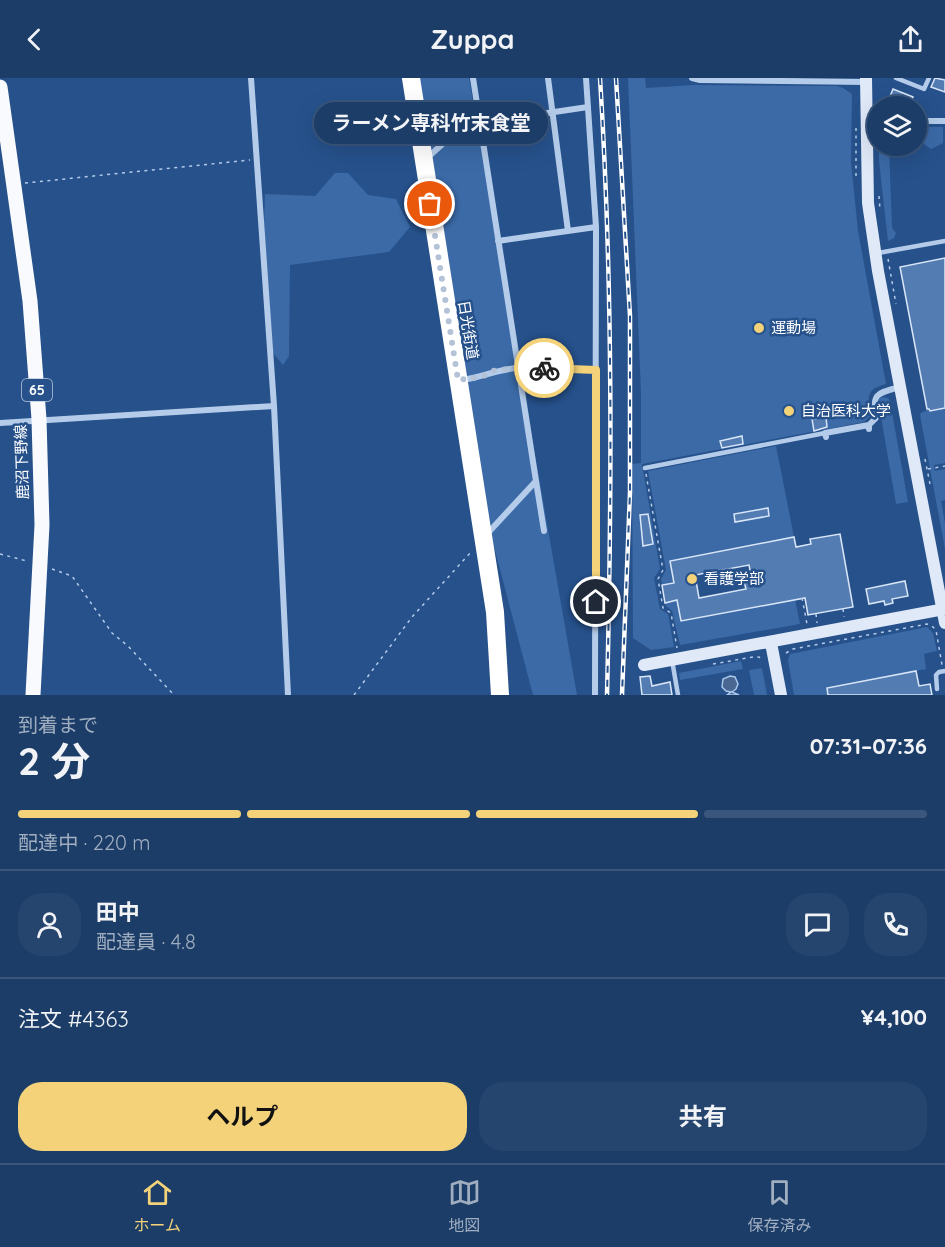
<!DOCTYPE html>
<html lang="ja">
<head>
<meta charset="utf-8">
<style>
  body { margin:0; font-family:Quicksand,"Noto Sans JP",sans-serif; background:#25446e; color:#f1f3f6; height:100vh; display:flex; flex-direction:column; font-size:22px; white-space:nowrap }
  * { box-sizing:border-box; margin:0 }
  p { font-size:20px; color:#a0aec0 }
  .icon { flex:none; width:33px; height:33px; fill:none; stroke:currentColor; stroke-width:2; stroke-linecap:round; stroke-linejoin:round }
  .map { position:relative; height:617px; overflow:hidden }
  .drawer { display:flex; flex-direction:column; background:#1c3d68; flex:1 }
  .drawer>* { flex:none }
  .tools { position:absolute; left:867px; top:18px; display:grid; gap:12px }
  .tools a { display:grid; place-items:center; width:60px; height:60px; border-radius:50%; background:#1c3d68; box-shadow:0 6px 24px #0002,0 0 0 2px #3a567c; font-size:30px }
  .pin { position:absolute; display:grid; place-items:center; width:51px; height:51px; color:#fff; margin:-26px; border:3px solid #fff; border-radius:50%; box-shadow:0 2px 6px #0007 }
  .courier { position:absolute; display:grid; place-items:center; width:60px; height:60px; margin:-30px; border:4px solid #f3d279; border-radius:50%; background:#fff; color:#222; box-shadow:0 2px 8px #0007 }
  .bubble { position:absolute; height:42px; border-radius:21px; background:#1c3d68; box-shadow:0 6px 24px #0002,0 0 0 2px #3a567c; font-size:20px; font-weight:700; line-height:42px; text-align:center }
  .overview em { font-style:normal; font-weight:700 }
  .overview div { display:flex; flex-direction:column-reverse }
  .overview { display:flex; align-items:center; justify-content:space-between; height:102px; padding:0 18px }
  h1 { font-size:39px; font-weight:700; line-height:45px }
  .bar { display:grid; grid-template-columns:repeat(4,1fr); gap:9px 6px; align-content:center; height:72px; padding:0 18px }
  .bar i { height:8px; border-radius:4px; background:#3a567c }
  .bar .current { background:#f3d279 }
  .bar p { grid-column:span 4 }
  .line { display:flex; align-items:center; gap:15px; padding:0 18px; border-top:2px solid #3a567c }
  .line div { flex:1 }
  .round { display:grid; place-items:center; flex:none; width:63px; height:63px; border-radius:24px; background:#25446e }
  .button { display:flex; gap:12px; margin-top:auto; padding:12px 18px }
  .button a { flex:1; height:69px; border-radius:24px; background:#f3d279; color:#111; font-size:24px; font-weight:700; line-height:69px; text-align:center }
  .button a+a { background:#25446e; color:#f1f3f6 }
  header { display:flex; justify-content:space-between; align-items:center; height:78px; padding:0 18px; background:#1c3d68; font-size:27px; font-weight:700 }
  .tab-bar { display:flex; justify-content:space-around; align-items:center; height:84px; border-top:2px solid #3a567c; background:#1c3d68; font-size:16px; color:#a0aec0 }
  .tab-bar a { display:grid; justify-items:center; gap:3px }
  .tab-bar .current { color:#f3d279 }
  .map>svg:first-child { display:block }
</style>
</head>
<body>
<header><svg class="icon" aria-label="back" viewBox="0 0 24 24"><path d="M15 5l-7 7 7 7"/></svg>Zuppa<svg class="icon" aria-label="share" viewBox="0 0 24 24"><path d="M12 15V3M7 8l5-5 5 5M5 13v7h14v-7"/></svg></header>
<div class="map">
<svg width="945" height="617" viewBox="0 0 945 617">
  <rect width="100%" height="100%" fill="#26518b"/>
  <!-- green -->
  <path fill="#3b6aa7" d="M417 0H469L577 617H533L493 465Z
    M628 0H645L646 10 694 7 837 8 843 10 852 16 851 84 858 153 886 306C864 312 869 319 870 338L864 344 642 386 660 491 654 500 660 531 668 536 674 569 651 572 633 560 632 386 641 385V315Z
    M916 49H943V65L931 71C922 65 916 59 916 49Z
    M879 68H889L892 150 896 155 894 160 888 163 879 83Z
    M335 95H348L368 117 396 121 410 149 389 174 290 187 289 278 283 287 273 275 264 148 265 116 315 118Z
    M883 319 888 320 890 323 908 424 896 426 879 327V321Z
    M945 330V385L934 387 935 393 945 391V422L941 423 945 445V471L920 337 921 335 929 331 930 333Z
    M776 368 794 459 670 483 673 501 689 499 693 521H795L800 546 680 567 672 533 666 528 661 501 666 492 648 393Z
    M927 549 933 555 937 573 924 576 926 591 827 610 828 617H794L788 582 790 576Z
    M741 583 743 591 680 602 679 595Z
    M762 590 767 617H754L749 592Z"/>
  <!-- water -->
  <path fill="#496791" stroke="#a9c6ea" stroke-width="1.5" d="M730 598 735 599 738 606 736 611 732 614 739 617H727L731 614 726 613 722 609 723 601Z"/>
  <!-- building -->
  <path fill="#537cb3" stroke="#d9e6f8" stroke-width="1.5" fill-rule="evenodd" d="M935 0 945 2V14L931 9Z
    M893 11 913 19 909 28 889 21Z
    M945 180V330L930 333 929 331H927L900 189Z
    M826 339 827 349 814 353 812 341Z
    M742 358 743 366 722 370 720 363Z
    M768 430 769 438 735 444 734 436Z
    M648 436 653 466 643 468 640 437Z
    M840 456 853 529 808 537 805 520 681 543 677 522 665 525 662 507 674 505 670 483 794 459 796 469 811 466 810 461ZM749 487 752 503 744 504 746 511 699 520 695 497Z
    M905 503 908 518 892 521 893 525 885 527 884 523 869 526 866 511Z
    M916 593 919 608 930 606 932 617H828L827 610Z
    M650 598 652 608 670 604 672 617H642L640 599Z"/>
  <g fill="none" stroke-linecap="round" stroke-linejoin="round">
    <!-- path -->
    <path stroke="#b4ccea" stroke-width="1.5" stroke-dasharray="3 4.5" stroke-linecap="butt" d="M856 50V99
      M25 105 250 82
      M879 118 880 132
      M888 181 896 226
      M925 381 930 406
      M928 391 945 388
      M646 396 663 492 658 501 663 530 671 535 677 570
      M0 476 27 483
      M52 491 72 498 112 555 128 568 174 617
      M802 520 807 546
      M843 531 844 539
      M816 536 817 545
      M786 575 793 571 927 546 932 548 936 552 942 587
      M713 586 753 579H759L763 583
      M354 617 412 539 471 474"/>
    <!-- lane -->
    <path stroke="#b4ccea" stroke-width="4.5" d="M896 0 924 11 929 0
      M878 175 945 163
      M645 390 825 355
      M672 582 678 617
      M937 611 936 597 939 594 945 593"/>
    <!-- street -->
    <path stroke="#b4ccea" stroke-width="6" d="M251 0 274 328 288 617
      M473 0 536 403 487 456
      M548 0 568 153
      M586 0 596 149 595 617
      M692 0 700 2 866 4
      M916 43H945
      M480 45 588 29
      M427 80 478 34
      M498 163 596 149
      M462 302C481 299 497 292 516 290 542 287 570 291 596 292
      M0 345 274 328
      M869 351V347L876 340C871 315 878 315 900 309
      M826 359 825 355 869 347
      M536 403 544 453"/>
    <!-- secondary -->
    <path stroke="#dfe9f8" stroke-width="12" d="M866 0 868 125 878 193 945 545
      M771 565 781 617
      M644 587 945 531"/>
    <!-- primary -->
    <path stroke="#f8fafe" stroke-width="15" d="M0 9 30 223 39 341 42 447 33 617"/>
    <!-- highway -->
    <path stroke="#fff" stroke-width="18" d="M411 0 495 534 500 617"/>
    <defs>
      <path id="rail" d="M600 0C613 205 612 411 607 617
        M616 0 630 238V414L622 617"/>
    </defs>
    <!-- rail casing -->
    <use href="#rail" stroke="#fff" stroke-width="4.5"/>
    <!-- rail -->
    <use href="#rail" stroke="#26518b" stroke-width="2" stroke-dasharray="7" stroke-linecap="butt"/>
  </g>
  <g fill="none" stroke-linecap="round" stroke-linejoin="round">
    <!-- done -->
    <path stroke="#b3c2d6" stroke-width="6" stroke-dasharray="0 10.8" d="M430 126 458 302 482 299 492 293 518 290H544"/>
    <!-- route -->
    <path stroke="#f3d279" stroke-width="8" d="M544 290 596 292V524"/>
  </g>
  <!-- markers -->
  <g fill="#f3d279" stroke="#26518b" stroke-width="2">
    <circle cx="759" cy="250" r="6"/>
    <circle cx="789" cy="333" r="6"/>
    <circle cx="692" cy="501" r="6"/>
  </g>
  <g text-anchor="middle" stroke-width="5" stroke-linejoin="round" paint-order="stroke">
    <!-- shield labels -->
    <rect fill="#26518b" stroke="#becbdc" stroke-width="1.5" x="22" y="301" width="30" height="22" rx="4.5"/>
    <g font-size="14" font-weight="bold" fill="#fff">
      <text x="37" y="317">65</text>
    </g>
    <!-- poi labels -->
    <g font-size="15" fill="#fff" stroke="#26518b" text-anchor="start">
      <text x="771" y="255">運動場</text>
      <text x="801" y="338">自治医科大学</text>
      <text x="704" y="506">看護学部</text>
    </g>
    <!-- street labels -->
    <g font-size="15" fill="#fff" stroke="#26518b">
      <text transform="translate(468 252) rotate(81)" y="5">日光街道</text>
      <text transform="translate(22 384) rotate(-92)" y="5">鹿沼下野線</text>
    </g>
  </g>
</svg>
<div class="tools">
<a><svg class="icon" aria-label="layers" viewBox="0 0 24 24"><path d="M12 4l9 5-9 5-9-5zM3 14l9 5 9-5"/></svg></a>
</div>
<div class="pin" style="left:430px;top:126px;background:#ea580c"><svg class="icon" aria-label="bag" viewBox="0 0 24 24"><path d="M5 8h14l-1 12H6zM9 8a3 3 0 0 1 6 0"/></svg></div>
<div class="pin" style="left:596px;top:524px;background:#1f2937"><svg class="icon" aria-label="home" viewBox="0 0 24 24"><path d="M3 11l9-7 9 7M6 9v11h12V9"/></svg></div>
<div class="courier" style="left:544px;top:290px"><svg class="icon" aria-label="bike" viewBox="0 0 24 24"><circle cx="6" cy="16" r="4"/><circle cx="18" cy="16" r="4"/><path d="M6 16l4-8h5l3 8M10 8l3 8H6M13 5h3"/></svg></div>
<div class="bubble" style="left:314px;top:24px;width:234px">ラーメン専科竹末食堂</div>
</div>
<section class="drawer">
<div class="overview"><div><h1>2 分</h1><p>到着まで</p></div><em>07:31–07:36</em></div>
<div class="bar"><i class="current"></i><i class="current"></i><i class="current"></i><i></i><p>配達中 · 220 m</p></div>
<div class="line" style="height:108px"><a class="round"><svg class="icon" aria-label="person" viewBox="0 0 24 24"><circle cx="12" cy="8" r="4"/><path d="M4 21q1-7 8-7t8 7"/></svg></a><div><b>田中</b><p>配達員 · 4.8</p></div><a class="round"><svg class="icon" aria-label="chat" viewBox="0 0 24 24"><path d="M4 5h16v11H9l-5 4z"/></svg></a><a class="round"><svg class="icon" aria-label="phone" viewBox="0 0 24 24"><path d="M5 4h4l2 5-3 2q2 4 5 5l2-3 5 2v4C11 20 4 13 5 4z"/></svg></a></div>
<div class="line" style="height:78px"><div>注文 #4363</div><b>¥4,100</b></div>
<div class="button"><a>ヘルプ</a><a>共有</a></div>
</section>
<nav class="tab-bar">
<a class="current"><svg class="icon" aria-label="home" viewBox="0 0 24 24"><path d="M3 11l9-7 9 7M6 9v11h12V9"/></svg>ホーム</a>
<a><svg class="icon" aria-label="map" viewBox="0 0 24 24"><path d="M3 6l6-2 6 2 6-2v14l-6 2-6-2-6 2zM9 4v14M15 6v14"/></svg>地図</a>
<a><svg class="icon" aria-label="saved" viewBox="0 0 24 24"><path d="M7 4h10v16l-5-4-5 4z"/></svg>保存済み</a>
</nav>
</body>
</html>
